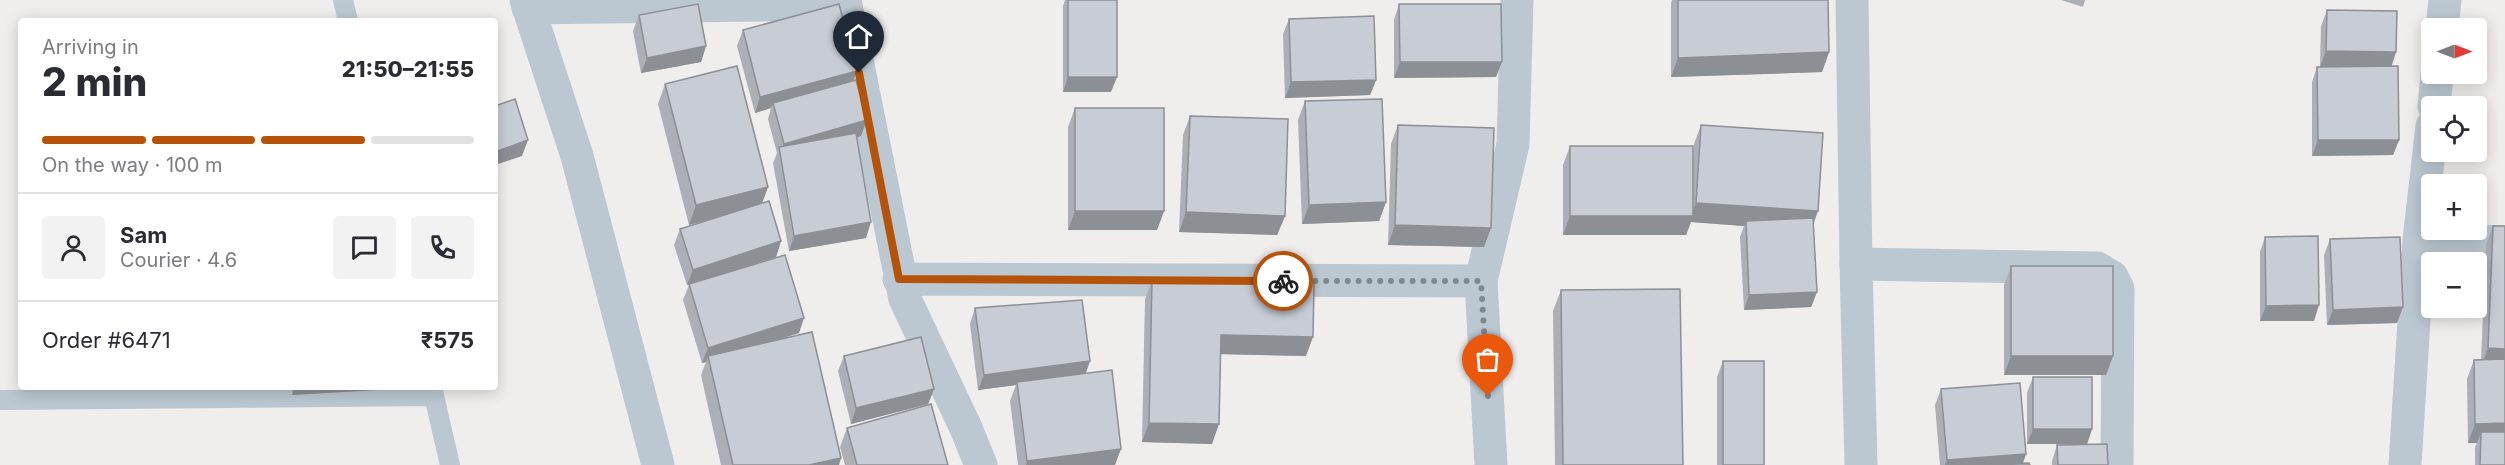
<!DOCTYPE html>
<html lang="en">
<head>
<meta charset="utf-8">
<style>
  body { margin:0; font-family:Inter,sans-serif; background:#f2f2f3; color:#2b2b33; height:100vh; display:flex; flex-direction:column; font-size:22px; white-space:nowrap }
  * { box-sizing:border-box; margin:0 }
  p { font-size:20px; color:#7c7c81 }
  .icon { flex:none; width:33px; height:33px; fill:none; stroke:currentColor; stroke-width:2; stroke-linecap:round; stroke-linejoin:round }
  .map { position:relative; flex:1; overflow:hidden }
  .drawer { position:absolute; left:18px; top:18px; width:480px; height:372px; display:flex; flex-direction:column; background:#fff; border-radius:6px; box-shadow:0 3px 15px #0003 }
  .drawer>* { flex:none }
  .needle { width:39px; rotate:90deg }
  .controls { position:absolute; left:2421px; top:18px; display:grid; gap:12px }
  .controls a { display:grid; place-items:center; width:66px; height:66px; border-radius:6px; background:#fff; box-shadow:0 3px 15px #0003; font-size:30px }
  .pin { position:absolute; display:grid; place-items:center; width:51px; height:51px; color:#fff; margin:-62px -26px; border-radius:50% 50% 50% 0; rotate:-45deg; box-shadow:0 0 6px #0007 }
  .pin .icon { rotate:45deg }
  .courier { position:absolute; display:grid; place-items:center; width:60px; height:60px; margin:-30px; border:4px solid #b45309; border-radius:50%; background:#fff; color:#222; box-shadow:0 2px 8px #0007 }
  .headline em { font-style:normal; font-weight:800 }
  .headline div { display:flex; flex-direction:column-reverse }
  .headline { display:flex; align-items:center; justify-content:space-between; height:102px; padding:0 24px }
  h1 { font-size:39px; font-weight:800; line-height:45px }
  .bar { display:grid; grid-template-columns:repeat(4,1fr); gap:9px 6px; align-content:center; height:72px; padding:0 24px }
  .bar i { height:8px; border-radius:4px; background:#e1e1e2 }
  .bar .on { background:#b45309 }
  .bar p { grid-column:span 4 }
  .line { display:flex; align-items:center; gap:15px; padding:0 24px; border-top:2px solid #e1e1e2 }
  .line div { flex:1 }
  .round { display:grid; place-items:center; flex:none; width:63px; height:63px; border-radius:6px; background:#f2f2f3 }
  .map>svg:first-child { display:block }
</style>
</head>
<body>
<div class="map">
<svg width="2505" height="465" viewBox="0 0 2505 465">
  <rect width="100%" height="100%" fill="#f0eded"/>
  <g fill="none" stroke-linecap="round" stroke-linejoin="round">
    <!-- service -->
    <path stroke="#bcc8d1" stroke-width="20" d="M343 0 348 21
      M432 387 450 465
      M0 400 434 396"/>
    <!-- minor -->
    <path stroke="#bcc8d1" stroke-width="33" d="M526 0 577 156 658 465
      M845 0 905 299 965 426 981 465
      M528 8 846 4
      M2442 28 2445 0
      M2434 106 2437 74
      M2419 240 2505 242
      M1856 264 2097 268 2112 277 2118 289 2117 465
      M899 279 1481 281
      M1491 465 1481 281 1513 144 1517 0
      M2405 465 2419 240 2432 126"/>
    <!-- tertiary -->
    <path stroke="#bcc8d1" stroke-width="33" d="M1852 0 1856 264 1861 465"/>
  </g>
  <!-- wall -->
  <path fill="#acafb6" d="M1065 0H1117L1111 92H1063V6Z
    M1672 0H1828L1829 52 1822 72 1671 77V3Z
    M2061 0H2085L2083 7Z
    M1399 4 1496 77 1394 78V20Z
    M2327 10 2391 66 2399 140 2393 155 2312 156V82L2317 67H2320L2321 26Z
    M639 15 706 46 701 62 641 73 633 31Z
    M1289 19 1376 80 1370 95 1285 98 1283 34Z
    M743 30 854 80 861 136 856 137 866 238 789 251 773 163 777 153 768 119 771 108 755 113 737 46Z
    M665 84 768 187 762 203 781 241 776 257 701 281 799 333 781 339 839 465H721L701 375 706 362 702 363 683 300 689 285H687L674 245 680 229 715 218 689 225 658 104Z
    M1305 101 1386 202 1379 221 1302 224 1298 120Z
    M1075 108 1164 211 1157 230H1068V127Z
    M1190 116 1285 216 1277 235 1179 232 1183 135Z
    M1398 125 1491 228 1484 247 1388 245 1391 144Z
    M1701 125 1813 225 1817 292 1811 307 1744 310 1740 237 1744 226 1691 222 1686 235H1563V165L1570 146 1693 160 1694 144Z
    M2493 226 2505 465H2475V447L2477 443H2468L2467 379 2474 360H2481L2486 245Z
    M2265 237 2314 321H2260V252Z
    M2330 239 2397 323 2327 325 2324 255Z
    M2011 266 2113 356 2106 375H2004V285Z
    M1152 280 1306 356 1221 354 1212 444 1142 442 1145 299Z
    M1561 290 1683 465H1555L1553 311Z
    M975 308 1090 361 1086 373 1115 465H1018L1010 401 1016 385 978 390 970 324Z
    M844 356 934 389 928 404 851 424 838 371Z
    M1723 361 1764 465H1717V377Z
    M2033 377 2092 429 2087 444H2027V393Z
    M292 387H411L410 388 292 395Z
    M1941 389 2026 454 2023 463 2030 465H1940L1935 405Z
    M847 428 948 465H845L840 447Z
    M2057 445 2108 465H2052V461Z"/>
  <!-- shaded-wall -->
  <path fill="#8c8f94" d="M706 46 701 62 641 73 647 58Z
    M2326 51 2396 52 2391 68 2320 67Z
    M1829 52 1822 72 1671 77 1678 58Z
    M1400 62H1502L1496 77 1394 78Z
    M857 71 851 87 773 103 771 108 755 113 760 97Z
    M1068 77H1117L1111 92H1063Z
    M1376 80 1370 95 1285 98 1291 82Z
    M867 120 861 136 781 158 780 155 784 144Z
    M528 140 522 156 495 165V152Z
    M2318 140H2399L2393 155 2312 156Z
    M768 187 761 206 689 225 696 205Z
    M1386 202 1379 221 1302 224 1309 205Z
    M1696 203 1818 211 1811 231 1746 221 1744 226 1691 222 1686 235H1563L1570 216H1691Z
    M1075 211H1164L1157 230H1068Z
    M1186 212 1285 216 1277 235 1179 232Z
    M871 222 866 238 789 251 794 236Z
    M1395 225 1491 228 1484 247 1388 245Z
    M781 241 776 257 687 285 693 270Z
    M1817 292 1811 307 1744 310 1749 295Z
    M2319 305 2314 321H2260L2266 306Z
    M2403 307 2397 323 2327 325 2333 310Z
    M804 318 799 333 709 361 708 356 706 362 702 363 708 348Z
    M1221 335 1313 337 1306 356 1214 354Z
    M2488 348 2505 349V369L2481 368Z
    M2011 356H2113L2106 375H2004Z
    M1090 361 1084 377 1017 382 1016 385 978 390 984 375Z
    M295 387H411L410 388 292 395Z
    M934 389 928 404 851 424 856 408Z
    M1149 423 1219 424 1212 444 1142 442Z
    M2505 423V442L2481 432 2477 443H2468L2475 424Z
    M2033 429H2092L2087 444H2027Z
    M1121 449 1115 465H1026L1027 461Z
    M2026 454 2022 465H1945L1947 460Z
    M841 458 839 465H809Z"/>
  <!-- building -->
  <path fill="#c8ccd4" stroke="#8c8f94" stroke-width="1.5" d="M1068 0H1117V77H1068Z
    M1678 0H1828L1829 52 1678 58Z
    M698 4 706 46 647 58 639 15Z
    M839 4 857 71 760 97 743 30Z
    M1399 4H1501L1502 62H1400Z
    M2327 10 2397 11 2396 52 2326 51Z
    M1374 16 1376 80 1291 82 1289 19Z
    M737 66 768 187 696 205 665 84Z
    M2398 66 2399 140H2318L2317 67Z
    M856 80 867 120 784 144 773 103Z
    M515 99 528 140 495 152V106Z
    M1382 99 1386 202 1309 205 1305 101Z
    M1075 108H1164V211H1075Z
    M1190 116 1288 119 1285 216 1186 212Z
    M1398 125 1494 128 1491 228 1395 225Z
    M1701 125 1823 133 1818 211 1696 203Z
    M856 133 871 222 794 236 779 147Z
    M1570 146H1693V216H1570Z
    M769 201 781 241 693 270 680 229Z
    M1813 218 1817 292 1749 295 1746 221Z
    M2493 226H2505V349L2488 348Z
    M2318 236 2319 305 2266 306 2265 237Z
    M2400 237 2403 307 2333 310 2330 239Z
    M785 255 804 318 708 348 689 284Z
    M2011 266H2113V356H2011Z
    M1152 280 1314 283 1313 337 1221 335 1219 424 1149 423Z
    M1680 289 1683 465H1563L1561 290Z
    M1082 300 1090 361 984 375 975 308Z
    M812 332 841 458 809 465H733L708 356Z
    M921 337 934 389 856 408 844 356Z
    M2505 359V423L2475 424 2474 360Z
    M1723 361H1764V465H1723Z
    M1112 370 1121 449 1027 461 1017 382Z
    M2033 377H2092V429H2033Z
    M2020 383 2026 454 1947 460 1941 389Z
    M931 404 948 465H857L847 428Z
    M2481 432H2505V465H2480Z
    M2107 444 2108 465H2058L2057 445Z
    M2029 463 2030 465H1958Z"/>
  <g fill="none" stroke-linecap="round" stroke-linejoin="round">
    <!-- done -->
    <path stroke="#80888f" stroke-width="6" stroke-dasharray="0 10.8" d="M1283 281H1481L1488 396"/>
    <!-- route -->
    <path stroke="#b45309" stroke-width="8" d="M859 73 899 279 1283 281"/>
  </g>
</svg>
<div class="controls">
<a><svg class="needle" viewBox="-14 -14 28 28"><path d="M0-13l5 13h-10z" fill="#e53935"/><path d="M0 13l5-13h-10z" fill="#7c7c81"/></svg></a>
<a><svg class="icon" aria-label="locate" viewBox="0 0 24 24"><circle cx="12" cy="12" r="6"/><path d="M12 2v4M12 18v4M2 12h4M18 12h4"/></svg></a>
<a>+</a>
<a>−</a>
</div>
<div class="pin" style="left:1488px;top:396px;background:#ea580c"><svg class="icon" aria-label="bag" viewBox="0 0 24 24"><path d="M5 8h14l-1 12H6zM9 8a3 3 0 0 1 6 0"/></svg></div>
<div class="pin" style="left:859px;top:73px;background:#1f2937"><svg class="icon" aria-label="home" viewBox="0 0 24 24"><path d="M3 11l9-7 9 7M6 9v11h12V9"/></svg></div>
<div class="courier" style="left:1283px;top:281px"><svg class="icon" aria-label="bike" viewBox="0 0 24 24"><circle cx="6" cy="16" r="4"/><circle cx="18" cy="16" r="4"/><path d="M6 16l4-8h5l3 8M10 8l3 8H6M13 5h3"/></svg></div>
<section class="drawer">
<div class="headline"><div><h1>2 min</h1><p>Arriving in</p></div><em>21:50–21:55</em></div>
<div class="bar"><i class="on"></i><i class="on"></i><i class="on"></i><i></i><p>On the way · 100 m</p></div>
<div class="line" style="height:108px"><a class="round"><svg class="icon" aria-label="person" viewBox="0 0 24 24"><circle cx="12" cy="8" r="4"/><path d="M4 21q1-7 8-7t8 7"/></svg></a><div><b>Sam</b><p>Courier · 4.6</p></div><a class="round"><svg class="icon" aria-label="chat" viewBox="0 0 24 24"><path d="M4 5h16v11H9l-5 4z"/></svg></a><a class="round"><svg class="icon" aria-label="phone" viewBox="0 0 24 24"><path d="M5 4h4l2 5-3 2q2 4 5 5l2-3 5 2v4C11 20 4 13 5 4z"/></svg></a></div>
<div class="line" style="height:78px"><div>Order #6471</div><b>₹575</b></div>
</section>
</div>
</body>
</html>
